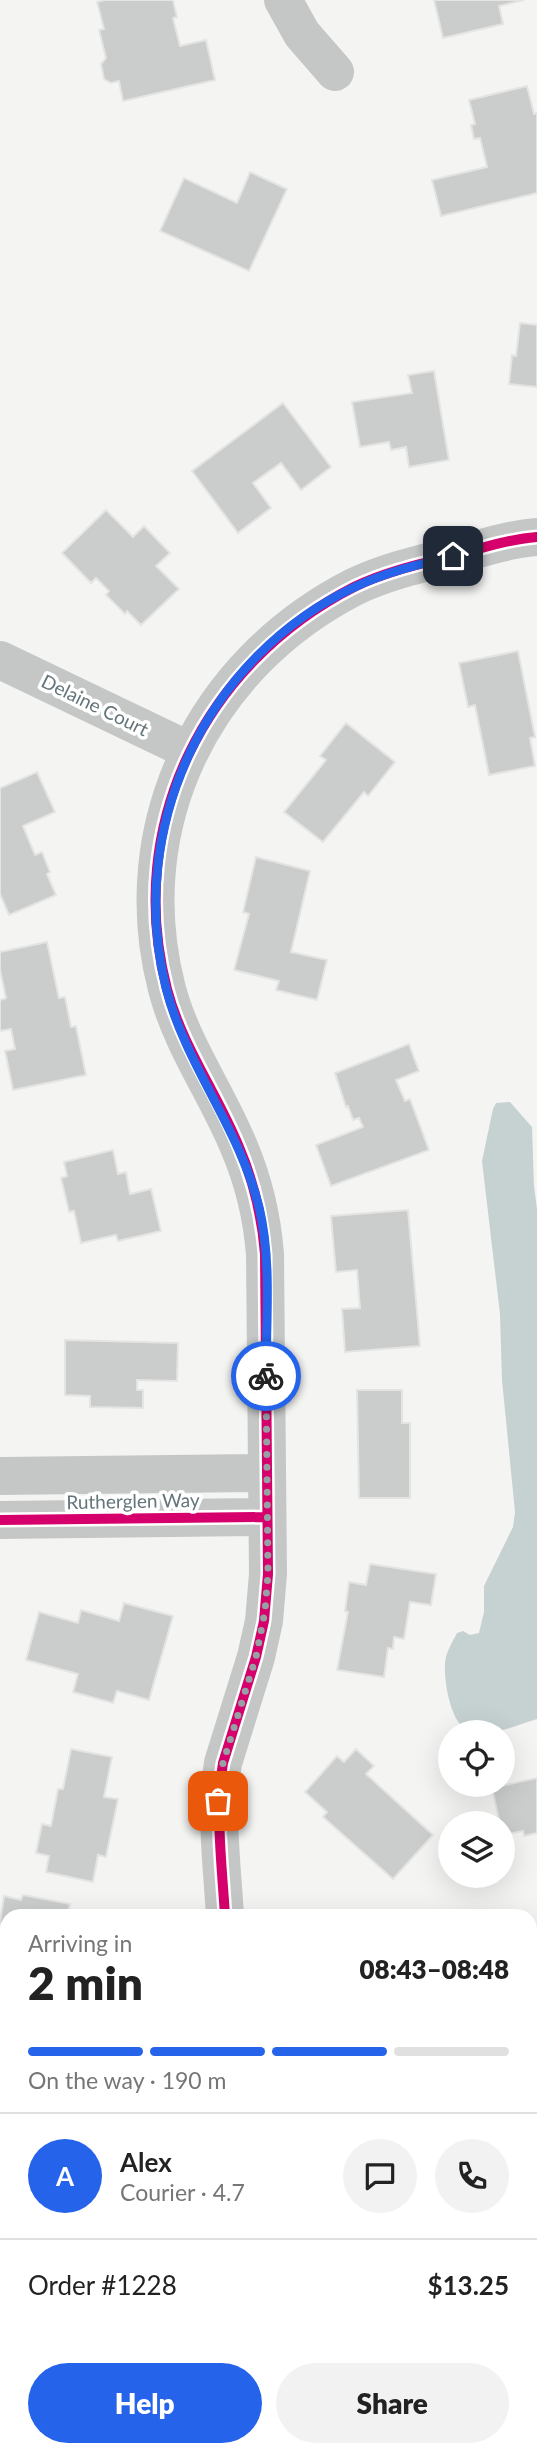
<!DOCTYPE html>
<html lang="en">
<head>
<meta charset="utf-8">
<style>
  body { margin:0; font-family:Lato,sans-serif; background:#f2f2f2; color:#222; height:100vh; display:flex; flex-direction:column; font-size:26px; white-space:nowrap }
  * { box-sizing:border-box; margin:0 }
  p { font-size:23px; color:#767676 }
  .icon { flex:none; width:38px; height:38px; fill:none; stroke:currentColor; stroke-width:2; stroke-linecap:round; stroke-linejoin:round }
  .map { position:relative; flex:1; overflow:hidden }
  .details { position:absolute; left:0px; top:1909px; width:537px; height:548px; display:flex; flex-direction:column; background:#fff; border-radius:21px 21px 0 0; box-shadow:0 7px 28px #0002 }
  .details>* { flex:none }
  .buttons { position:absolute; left:438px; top:1720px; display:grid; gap:14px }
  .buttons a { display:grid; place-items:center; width:77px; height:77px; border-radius:50%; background:#fff; box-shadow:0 7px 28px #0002; font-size:35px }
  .pin { position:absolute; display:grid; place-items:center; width:60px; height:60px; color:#fff; margin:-30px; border-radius:14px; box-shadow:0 4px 10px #0006 }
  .courier { position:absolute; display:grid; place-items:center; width:70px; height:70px; margin:-35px; border:5px solid #2563eb; border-radius:50%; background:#fff; color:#222; box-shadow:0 2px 9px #0007 }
  .summary em { font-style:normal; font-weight:800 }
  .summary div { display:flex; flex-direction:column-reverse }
  .summary { display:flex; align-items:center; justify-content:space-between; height:119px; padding:0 28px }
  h1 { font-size:46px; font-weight:800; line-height:52px }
  .bar { display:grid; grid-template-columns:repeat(4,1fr); gap:10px 7px; align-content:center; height:84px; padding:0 28px }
  .bar i { height:9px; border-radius:5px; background:#e0e0e0 }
  .bar .current { background:#2563eb }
  .bar p { grid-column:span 4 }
  .line { display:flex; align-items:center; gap:18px; padding:0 28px; border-top:2px solid #e0e0e0 }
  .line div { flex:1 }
  .round { display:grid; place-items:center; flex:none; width:74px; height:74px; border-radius:37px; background:#f2f2f2 }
  .cta { display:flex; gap:14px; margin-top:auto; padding:14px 28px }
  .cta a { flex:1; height:80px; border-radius:42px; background:#2563eb; color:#fff; font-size:28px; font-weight:800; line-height:80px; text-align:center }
  .cta a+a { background:#f2f2f2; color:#222 }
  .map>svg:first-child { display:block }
</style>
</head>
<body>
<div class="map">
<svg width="537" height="2456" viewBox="0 0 537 2456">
  <rect width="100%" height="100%" fill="#f4f4f3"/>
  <!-- water -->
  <path fill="#c6d1d1" d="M510 1102 532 1127 534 1186 537 1209V1719C520 1724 486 1739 469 1731 450 1724 444 1681 445 1663 446 1652 452 1643 457 1633L463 1631 470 1635 479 1633 484 1612V1586L513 1527 515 1512 502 1380 500 1314 482 1161 493 1109 496 1103Z"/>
  <!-- building -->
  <path fill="#cbcccc" stroke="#e4e4e3" stroke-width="2" d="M105 0H173L177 17 173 18 180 46 206 40 215 80 123 101 119 81 111 83 104 79 101 64 106 58 99 30 104 29 97 2Z
    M434 0H524L499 6 503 24 443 38Z
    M527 86 534 114 537 113V193L441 216 432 180 487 167 480 138 474 139 471 125 475 124 469 100Z
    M250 172 287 189 249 271 160 231 184 178 237 203Z
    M520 323 537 325V387L509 384 512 355 516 356Z
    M434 371 449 460 409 467 406 447 391 450 389 442 360 447 352 402 412 393 408 375Z
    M283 403 331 467 301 490 281 463 253 483 271 508 238 533 192 471Z
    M106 510 133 537 144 526 170 553 156 566 179 589 141 625 127 611 125 614 106 595 109 591 96 578 91 583 62 553Z
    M518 651 535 737 530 738 535 766 489 775 475 705 468 707 459 663Z
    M346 723 395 762 368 796 364 792 323 842 284 812 326 760 320 756Z
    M37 772 55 812 23 826 35 855 42 852 50 872 47 874 56 895 9 915 0 894V788Z
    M256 857 310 871 291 952 327 960 317 1000 276 990 279 981 234 970 249 914 243 912Z
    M47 942 59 998 65 997 71 1027 76 1026 86 1075 13 1090 5 1051 15 1049 11 1029 0 1031V1000L6 998 0 970V952Z
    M409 1044 419 1071 396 1080 405 1101 410 1099 429 1150 331 1186 316 1145 363 1127 359 1118 353 1120 348 1106 346 1107 335 1073Z
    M113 1150 118 1174 126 1172 130 1194 151 1189 161 1231 118 1241 116 1235 81 1243 74 1211 69 1212 61 1178 67 1176 64 1162Z
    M408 1210 420 1346 345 1352 342 1309 360 1308 357 1270 336 1272 331 1216Z
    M65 1340 178 1343 177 1381 137 1380V1390H143V1408L90 1407V1396L65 1395Z
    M357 1390H402V1423H410V1498H359Z
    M370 1564 436 1574 431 1605 410 1602 404 1639 394 1637 393 1649 388 1648 384 1677 337 1670 348 1612 345 1611 349 1582 366 1585Z
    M124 1603 173 1616 149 1700 117 1691 113 1703 73 1692 78 1674 26 1660 39 1612 78 1623 81 1610 119 1621Z
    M71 1749 112 1757 104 1797 118 1799 106 1857 98 1855 93 1882 46 1872 49 1856 36 1853 42 1824 51 1826 58 1789H63Z
    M356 1749 374 1766 366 1774 433 1835 393 1879 323 1817 327 1812 305 1792 337 1756 344 1762Z
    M537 1778V1833L524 1836 523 1831 503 1835 502 1824H500L492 1788Z
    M23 1895 70 1904 67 1916H7V1924L0 1923 4 1896 21 1900Z
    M537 2053V2141L530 2143V2055Z
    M3 2185 7 2187V2290L0 2288V2194Z
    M537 2317V2364H530V2318Z
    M236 2450H282L266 2456H256L255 2452 238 2456Z
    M283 2450H306L289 2456H285Z
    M377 2450H422L406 2456H379Z"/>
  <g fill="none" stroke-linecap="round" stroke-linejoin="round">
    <!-- street -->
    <path stroke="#c5c7c7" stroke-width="38" d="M283 0 302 34 335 72
      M0 660 190 751
      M0 1476 266 1473
      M0 1520 266 1517
      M225 1916C222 1865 215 1814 223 1763L256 1657 264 1621 268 1574 265 1254C262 1217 254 1182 239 1147 217 1093 182 1046 167 989 124 824 205 663 354 587 387 571 424 563 460 554 485 547 511 539 537 537
      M530 1949 537 1948"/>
    <defs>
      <path id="cycleway" d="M0 1520 266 1517
        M225 1916C222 1865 215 1814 223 1763L256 1657 264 1621 268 1574 265 1254C262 1217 254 1182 239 1147 217 1093 182 1046 167 989 124 824 205 663 354 587 387 571 424 563 460 554 485 547 511 539 537 537"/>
    </defs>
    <!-- cycleway casing -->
    <use href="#cycleway" stroke="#fff" stroke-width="15"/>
    <!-- cycleway -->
    <use href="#cycleway" stroke="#d6006c" stroke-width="10"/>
  </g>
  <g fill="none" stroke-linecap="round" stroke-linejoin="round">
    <!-- done -->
    <path stroke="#96a1a4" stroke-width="7" stroke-dasharray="0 12.6" d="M218 1801 223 1763 256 1657 265 1611 268 1574 266 1376"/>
    <!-- route -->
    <path stroke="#2563eb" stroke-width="9" d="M266 1376C266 1321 272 1261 259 1207 239 1127 186 1066 166 988 126 828 206 655 357 586 387 572 420 564 453 556"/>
  </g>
  <g text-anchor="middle" stroke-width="7" stroke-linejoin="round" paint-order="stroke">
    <!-- street labels -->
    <g font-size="19" fill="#63757a" stroke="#fff">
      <text transform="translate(95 705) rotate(26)" y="7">Delaine Court</text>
      <text transform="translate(133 1501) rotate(-1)" y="7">Rutherglen Way</text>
    </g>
  </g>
</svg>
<div class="buttons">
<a><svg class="icon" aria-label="locate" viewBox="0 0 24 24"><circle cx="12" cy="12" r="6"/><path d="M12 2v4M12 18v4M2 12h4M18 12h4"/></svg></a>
<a><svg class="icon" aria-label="layers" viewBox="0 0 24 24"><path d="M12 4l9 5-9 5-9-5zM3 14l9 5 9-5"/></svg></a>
</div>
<div class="pin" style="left:218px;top:1801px;background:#ea580c"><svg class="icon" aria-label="bag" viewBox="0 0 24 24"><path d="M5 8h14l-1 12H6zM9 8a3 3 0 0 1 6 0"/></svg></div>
<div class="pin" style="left:453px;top:556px;background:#1f2937"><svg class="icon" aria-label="home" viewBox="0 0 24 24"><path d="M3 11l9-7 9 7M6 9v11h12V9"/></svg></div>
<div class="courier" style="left:266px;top:1376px"><svg class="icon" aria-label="bike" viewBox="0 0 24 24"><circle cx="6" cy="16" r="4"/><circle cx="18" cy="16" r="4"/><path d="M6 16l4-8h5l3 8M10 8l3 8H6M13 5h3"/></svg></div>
<section class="details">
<div class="summary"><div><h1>2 min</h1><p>Arriving in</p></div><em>08:43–08:48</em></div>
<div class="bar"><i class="current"></i><i class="current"></i><i class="current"></i><i></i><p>On the way · 190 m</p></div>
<div class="line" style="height:126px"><b class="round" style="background:#2563eb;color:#fff">A</b><div><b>Alex</b><p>Courier · 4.7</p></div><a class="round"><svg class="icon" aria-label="chat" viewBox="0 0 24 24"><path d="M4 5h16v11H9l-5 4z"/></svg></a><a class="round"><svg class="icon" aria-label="phone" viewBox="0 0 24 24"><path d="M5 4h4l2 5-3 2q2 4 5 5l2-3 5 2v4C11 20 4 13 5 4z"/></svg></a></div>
<div class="line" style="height:91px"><div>Order #1228</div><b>$13.25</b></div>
<div class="cta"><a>Help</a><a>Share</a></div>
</section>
</div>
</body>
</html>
